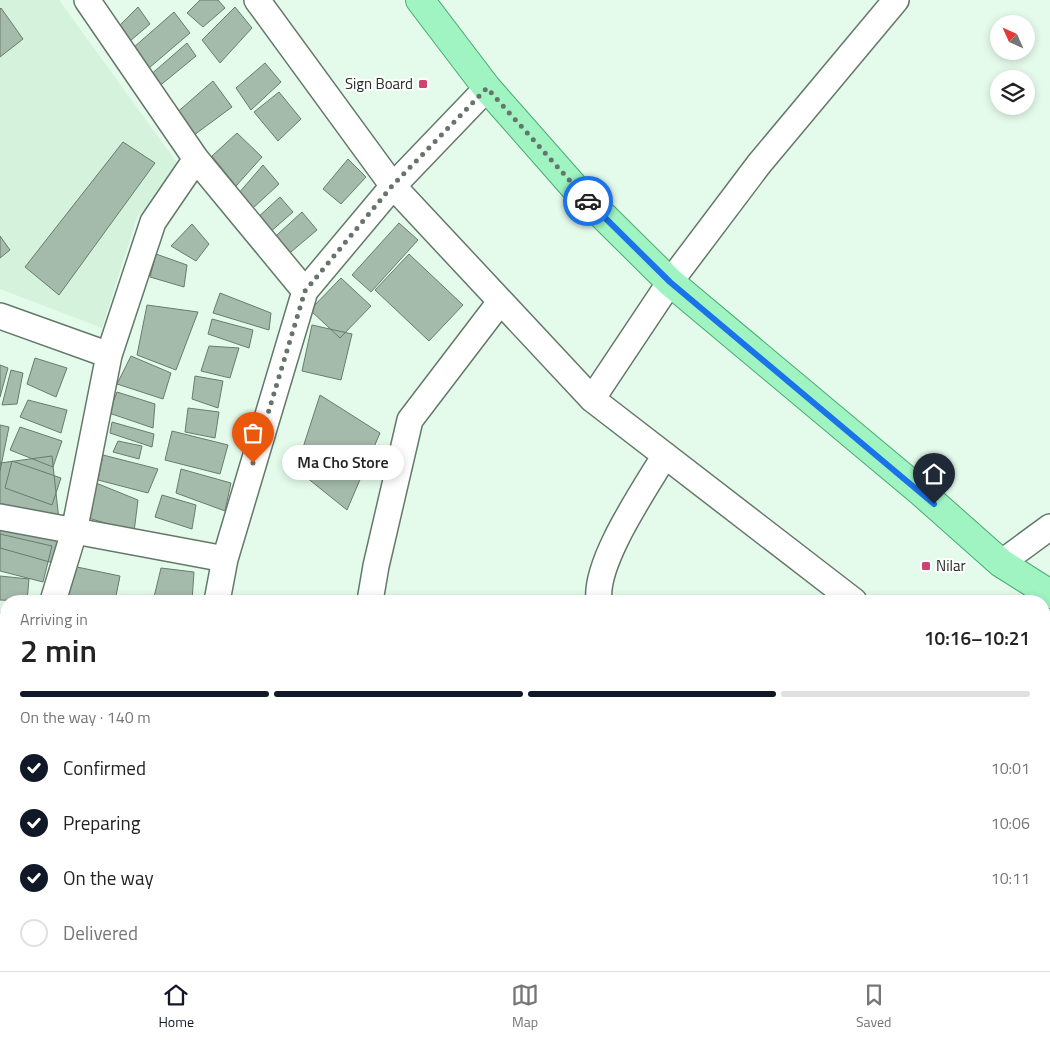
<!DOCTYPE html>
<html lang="en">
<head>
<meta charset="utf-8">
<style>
  body { margin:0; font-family:"Titillium Web",sans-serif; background:#f2f2f2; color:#222; height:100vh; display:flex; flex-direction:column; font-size:19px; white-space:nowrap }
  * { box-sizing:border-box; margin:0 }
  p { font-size:16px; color:#767676 }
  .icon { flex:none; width:28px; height:28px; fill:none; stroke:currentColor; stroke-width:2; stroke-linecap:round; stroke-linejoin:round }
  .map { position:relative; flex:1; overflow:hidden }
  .sheet { position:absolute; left:0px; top:595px; width:1050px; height:376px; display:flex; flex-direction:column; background:#fff; border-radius:20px 20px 0 0; box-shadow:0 2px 8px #0003 }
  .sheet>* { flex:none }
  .needle { width:32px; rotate:315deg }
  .buttons { position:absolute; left:990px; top:15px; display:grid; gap:10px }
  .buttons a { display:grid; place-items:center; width:45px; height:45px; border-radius:50%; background:#fff; box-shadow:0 2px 8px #0003; font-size:25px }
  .pin { position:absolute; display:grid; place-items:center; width:42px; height:42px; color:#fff; margin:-51px -21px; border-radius:50% 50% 50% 0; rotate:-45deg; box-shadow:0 0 5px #0007 }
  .pin .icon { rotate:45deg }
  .courier { position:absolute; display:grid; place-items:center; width:50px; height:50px; margin:-25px; border:4px solid #1a73e8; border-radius:50%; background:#fff; color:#222; box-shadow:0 1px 6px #0007 }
  .bubble { position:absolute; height:35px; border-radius:18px; background:#fff; box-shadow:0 2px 8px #0003; font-size:16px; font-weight:600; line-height:35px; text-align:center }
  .summary em { font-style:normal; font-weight:600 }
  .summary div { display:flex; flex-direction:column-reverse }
  .summary { display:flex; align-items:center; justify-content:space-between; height:85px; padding:0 20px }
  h1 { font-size:32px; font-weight:600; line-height:38px }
  .bar { display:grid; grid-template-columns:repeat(4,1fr); gap:8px 5px; align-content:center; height:60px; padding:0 20px }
  .bar i { height:6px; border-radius:4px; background:#e0e0e0 }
  .bar .selected { background:#111827 }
  .bar p { grid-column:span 4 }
  ol { padding:0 20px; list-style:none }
  li { display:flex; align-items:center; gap:15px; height:55px }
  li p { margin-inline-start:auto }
  li .icon { padding:5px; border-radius:50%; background:#111827; color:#fff; stroke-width:4 }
  li:last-child { color:#767676 }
  li i { width:28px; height:28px; border:2px solid #e0e0e0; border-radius:50% }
  .dock { display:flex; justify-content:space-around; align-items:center; height:70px; border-top:1px solid #e0e0e0; background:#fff; font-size:14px; color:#767676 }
  .dock a { display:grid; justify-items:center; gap:2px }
  .dock .selected { color:#111827 }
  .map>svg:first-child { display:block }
</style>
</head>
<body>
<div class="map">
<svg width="1050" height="971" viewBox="0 0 1050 971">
  <rect width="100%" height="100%" fill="#e4fbeb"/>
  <!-- built -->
  <path fill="#d4f2dc" d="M0 0H59L183 171 137 217 102 328 0 289Z"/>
  <!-- building -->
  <path fill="#a4baab" stroke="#687c6e" d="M200 0H218L225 8 203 27 187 13Z
    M138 7 150 24 130 41 120 25Z
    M235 7 252 28 220 63 202 40Z
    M1 8 23 39 0 57V9Z
    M174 12 190 33 142 74 125 55Z
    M187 43 196 56 157 88 148 77Z
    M265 63 281 82 251 110 236 88Z
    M213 81 232 107 190 138 174 115Z
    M279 92 301 119 278 141 254 112Z
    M237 133 262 157 236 186 212 156Z
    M123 142 155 163 59 295 25 267Z
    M348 159 366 177 341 204 323 189Z
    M263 165 279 184 252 209 238 194Z
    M280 197 293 212 269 233 256 219Z
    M302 212 317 230 285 257 266 245Z
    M399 223 418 240 371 292 352 275Z
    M192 224 209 244 196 261 171 246Z
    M0 236 10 250 0 258Z
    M156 254 187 265 184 287 150 277Z
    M409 254 463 305 429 341 375 290Z
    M341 278 371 306 340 338 310 310Z
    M220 293 271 313 269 330 213 313Z
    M147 305 198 312 176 370 137 355Z
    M212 319 253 330 249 348 208 334Z
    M312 325 352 334 341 380 302 371Z
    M209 346 239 348 230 378 201 371Z
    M131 356 171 373 163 399 117 384Z
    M35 358 67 368 56 397 27 384Z
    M0 365 8 368 0 397Z
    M11 370 23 373 17 404 2 405Z
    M195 376 223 381 218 408 192 399Z
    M117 392 155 404 153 428 109 413Z
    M320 395 380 433 347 510 296 469Z
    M28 400 67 410 61 433 20 417Z
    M188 408 219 412 215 438 185 432Z
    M112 422 154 434 152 447 110 433Z
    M0 425 9 427 0 471Z
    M20 427 62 441 53 467 10 450Z
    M172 431 228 445 220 474 165 460Z
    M118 441 142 446 139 459 113 452Z
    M103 455 158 469 148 493 98 480Z
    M52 456 64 566 0 548V463Z
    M12 461 61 478 52 505 5 488Z
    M181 469 231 483 225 511 176 493Z
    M96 483 138 500 134 532 82 516Z
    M162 495 196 505 192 529 155 517Z
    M0 534 52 546 43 582 0 571Z
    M77 567 120 576 115 601H66Z
    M161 568 194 572 192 601H153Z
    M0 576 29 579 27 601 0 600Z
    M0 612 6 613V642L0 641Z
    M0 647 6 648V698L0 694Z
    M1049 779 1050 829 1044 835V784Z
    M6 872V913L0 907V878Z
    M0 923 5 927 0 933Z
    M380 965H390L386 970Z"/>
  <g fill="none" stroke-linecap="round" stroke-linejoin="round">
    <defs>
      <path id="minor" d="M87 0 196 159 305 291
        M257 0 393 186 592 399 854 601
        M0 316 109 355
        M592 399 670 282 759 164 896 0
        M0 517 225 559
        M1001 563 1050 527
        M53 601 74 532 109 355 153 222 196 159
        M217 601 225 559 305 291 393 186 487 88
        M370 601 376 566 410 420 500 302
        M599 601C594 562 645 489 665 455
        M0 738 6 729
        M1044 748 1050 752
        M1044 944 1050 948
        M660 965 667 971
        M5 971 11 965
        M221 971 227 965
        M846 971 851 965"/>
      <path id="major" d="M420 0 487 88 575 188 670 282 921 492 1001 563 1050 594"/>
    </defs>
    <!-- minor casing -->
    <use href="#minor" stroke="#64786a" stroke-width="28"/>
    <!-- major casing -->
    <use href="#major" stroke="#4aa971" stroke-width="30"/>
    <!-- minor -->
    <use href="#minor" stroke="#fff" stroke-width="25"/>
    <!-- major -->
    <use href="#major" stroke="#9ff4c2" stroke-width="28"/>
  </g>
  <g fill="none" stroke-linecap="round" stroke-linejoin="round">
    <!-- done -->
    <path stroke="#67746b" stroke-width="5" stroke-dasharray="0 9" d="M253 463 305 291 392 186 487 88 588 201"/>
    <!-- route -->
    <path stroke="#1a73e8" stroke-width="6" d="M588 201 670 282 934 504"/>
  </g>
  <!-- markers -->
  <g fill="#d04270" stroke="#fff" stroke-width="2">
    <rect x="418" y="79" width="10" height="10" rx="2.5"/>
    <rect x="921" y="561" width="10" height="10" rx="2.5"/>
  </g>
  <g text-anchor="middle" stroke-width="4" stroke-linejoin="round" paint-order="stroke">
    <!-- poi labels -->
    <g font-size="15" fill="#242c26" stroke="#fff" text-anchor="end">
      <text x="413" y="89">Sign Board</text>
      <text x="936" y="571" text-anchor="start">Nilar</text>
    </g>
  </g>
</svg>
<div class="buttons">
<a><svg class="needle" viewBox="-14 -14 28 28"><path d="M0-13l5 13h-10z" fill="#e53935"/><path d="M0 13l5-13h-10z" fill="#767676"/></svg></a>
<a><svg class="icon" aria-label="layers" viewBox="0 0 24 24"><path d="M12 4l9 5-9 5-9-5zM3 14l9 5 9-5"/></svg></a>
</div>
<div class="pin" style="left:253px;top:463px;background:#ea580c"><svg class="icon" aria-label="bag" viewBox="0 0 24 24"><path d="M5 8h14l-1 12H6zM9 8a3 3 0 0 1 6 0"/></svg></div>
<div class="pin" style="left:934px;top:504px;background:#1f2937"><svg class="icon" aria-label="home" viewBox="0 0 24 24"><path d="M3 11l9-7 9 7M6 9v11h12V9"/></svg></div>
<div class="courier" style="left:588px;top:201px"><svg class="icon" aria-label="car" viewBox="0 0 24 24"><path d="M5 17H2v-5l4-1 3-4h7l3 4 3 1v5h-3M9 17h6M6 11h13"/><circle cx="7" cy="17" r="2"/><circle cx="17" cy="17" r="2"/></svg></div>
<div class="bubble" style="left:282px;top:445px;width:122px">Ma Cho Store</div>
<section class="sheet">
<div class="summary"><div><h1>2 min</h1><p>Arriving in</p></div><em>10:16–10:21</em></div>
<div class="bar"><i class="selected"></i><i class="selected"></i><i class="selected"></i><i></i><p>On the way · 140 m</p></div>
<ol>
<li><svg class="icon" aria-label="check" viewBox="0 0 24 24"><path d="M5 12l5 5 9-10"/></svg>Confirmed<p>10:01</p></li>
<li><svg class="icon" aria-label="check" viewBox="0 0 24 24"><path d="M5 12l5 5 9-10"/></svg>Preparing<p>10:06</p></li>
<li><svg class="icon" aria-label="check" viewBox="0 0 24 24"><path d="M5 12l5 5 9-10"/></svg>On the way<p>10:11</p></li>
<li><i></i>Delivered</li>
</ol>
</section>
</div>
<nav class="dock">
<a class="selected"><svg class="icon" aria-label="home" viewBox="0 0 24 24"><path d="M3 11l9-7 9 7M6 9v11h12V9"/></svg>Home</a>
<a><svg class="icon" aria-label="map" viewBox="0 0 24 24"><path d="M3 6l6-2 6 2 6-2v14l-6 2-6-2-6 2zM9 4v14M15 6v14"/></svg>Map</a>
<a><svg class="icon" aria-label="saved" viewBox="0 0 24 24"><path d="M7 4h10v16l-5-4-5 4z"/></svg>Saved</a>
</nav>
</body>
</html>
